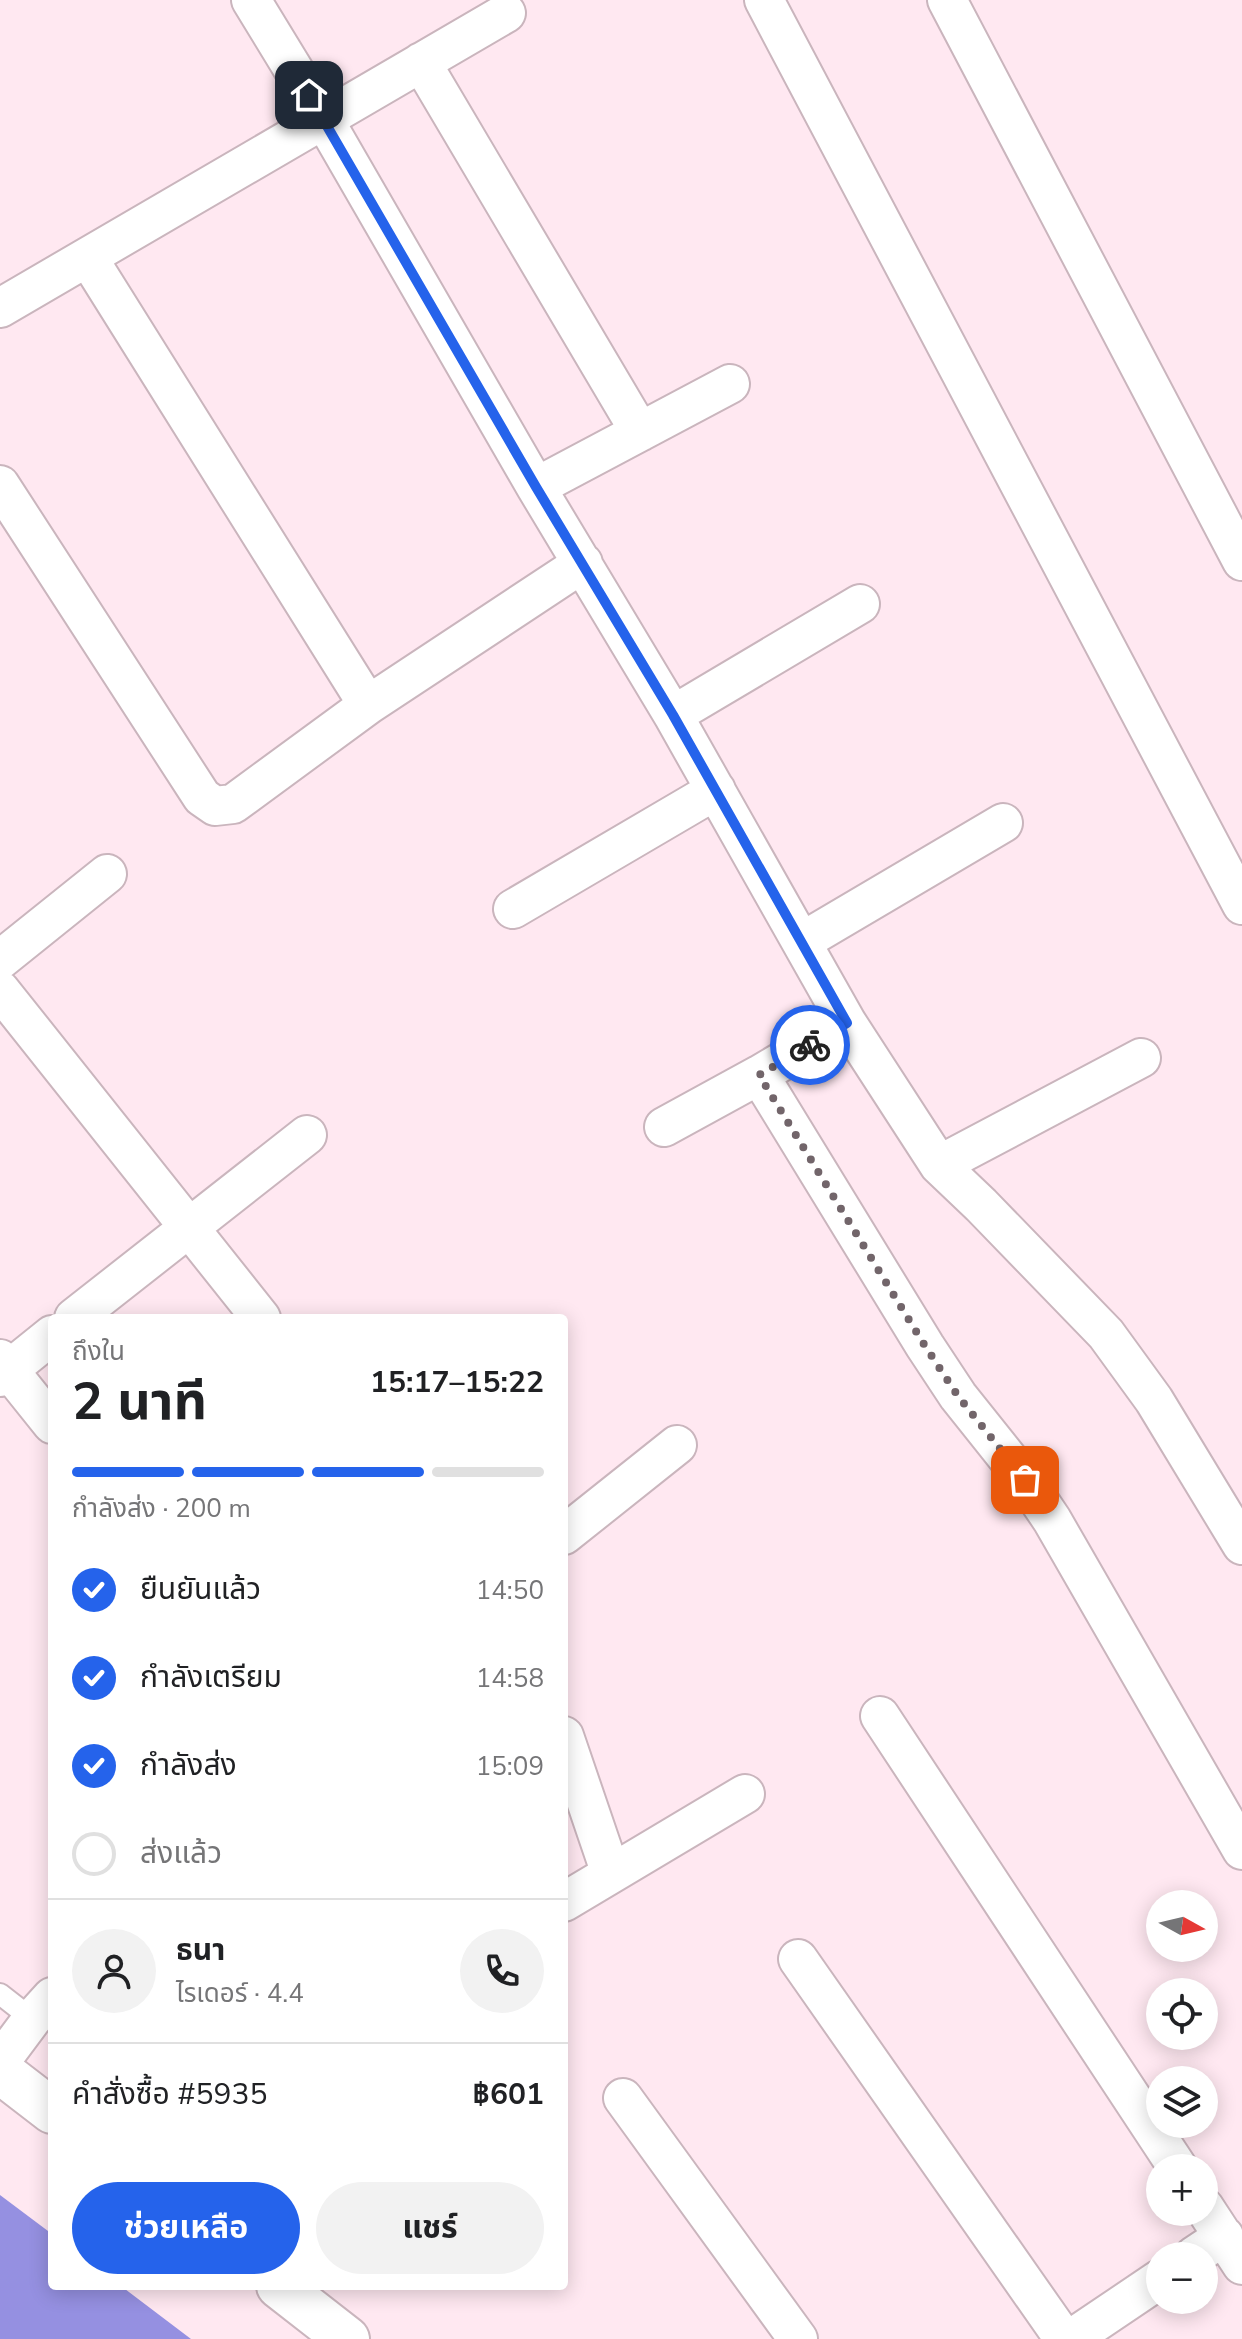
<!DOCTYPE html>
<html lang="th">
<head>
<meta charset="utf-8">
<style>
  body { margin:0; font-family:"Nunito Sans","Noto Sans Thai",sans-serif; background:#f2f2f2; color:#202124; height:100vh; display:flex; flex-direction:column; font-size:30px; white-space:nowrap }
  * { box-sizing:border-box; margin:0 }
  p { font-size:26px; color:#757577 }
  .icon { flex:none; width:44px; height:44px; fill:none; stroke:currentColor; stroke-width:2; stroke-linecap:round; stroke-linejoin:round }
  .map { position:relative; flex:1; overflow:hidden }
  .details { position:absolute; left:48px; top:1314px; width:520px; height:976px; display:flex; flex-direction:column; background:#fff; border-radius:8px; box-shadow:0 4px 20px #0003 }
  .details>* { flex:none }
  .needle { width:52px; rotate:98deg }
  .fabs { position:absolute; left:1146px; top:1890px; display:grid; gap:16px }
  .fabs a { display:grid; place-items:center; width:72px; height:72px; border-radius:50%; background:#fff; box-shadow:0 4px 20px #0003; font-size:40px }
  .pin { position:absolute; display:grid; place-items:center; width:68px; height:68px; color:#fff; margin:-34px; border-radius:16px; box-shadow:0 4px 12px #0006 }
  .courier { position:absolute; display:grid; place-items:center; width:80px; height:80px; margin:-40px; border:6px solid #2563eb; border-radius:50%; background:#fff; color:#222; box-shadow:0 2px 10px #0007 }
  .overview em { font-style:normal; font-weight:700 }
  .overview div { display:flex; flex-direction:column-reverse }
  .overview { display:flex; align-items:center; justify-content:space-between; height:136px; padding:0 24px }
  h1 { font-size:52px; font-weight:700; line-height:60px }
  .bar { display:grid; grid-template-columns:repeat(4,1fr); gap:12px 8px; align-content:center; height:96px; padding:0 24px }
  .bar i { height:10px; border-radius:6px; background:#e0e0e0 }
  .bar .selected { background:#2563eb }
  .bar p { grid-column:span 4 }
  .line { display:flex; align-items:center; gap:20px; padding:0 24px; border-top:2px solid #e0e0e0 }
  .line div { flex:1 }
  .round { display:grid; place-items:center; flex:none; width:84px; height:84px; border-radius:42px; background:#f2f2f2 }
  ol { padding:0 24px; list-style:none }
  li { display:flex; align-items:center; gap:24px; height:88px }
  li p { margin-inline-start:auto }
  li .icon { padding:8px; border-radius:50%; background:#2563eb; color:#fff; stroke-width:4 }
  li:last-child { color:#757577 }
  li i { width:44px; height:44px; border:4px solid #e0e0e0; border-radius:50% }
  .button { display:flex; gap:16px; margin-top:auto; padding:16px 24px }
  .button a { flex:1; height:92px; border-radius:48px; background:#2563eb; color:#fff; font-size:32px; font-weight:700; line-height:92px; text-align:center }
  .button a+a { background:#f2f2f2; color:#202124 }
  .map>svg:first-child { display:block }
</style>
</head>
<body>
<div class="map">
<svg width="1242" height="2339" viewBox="0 0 1242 2339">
  <rect width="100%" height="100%" fill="#ffe8f1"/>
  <!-- water -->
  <path fill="#9590e1" d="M0 2195 52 2234V2286H121L191 2339H0Z"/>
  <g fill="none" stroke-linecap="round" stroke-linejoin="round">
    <defs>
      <path id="service" d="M0 1994 32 2019"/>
      <path id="minor" d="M251 0 323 118 536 487 673 715 847 1023 939 1165 981 1205 1106 1334 1154 1400 1242 1545
        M764 0 1242 905
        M947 0 1242 561
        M421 62 640 432
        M88 258 368 705
        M0 308 506 13
        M0 485 202 797 215 806 233 804 368 705 583 563
        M536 487 730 384
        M673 715 860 604
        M513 909 716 790
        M803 941 1003 823
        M0 960 107 874
        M0 990 261 1318
        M847 1023 759 1075 925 1346 958 1396 1025 1480 1052 1520 1242 1850
        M664 1127 759 1075
        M939 1165 1141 1058
        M74 1318 307 1135
        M0 1359 52 1424
        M0 1377 52 1335
        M564 1535 677 1445
        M880 1716 1178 2168
        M564 1736 611 1874
        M564 1902 745 1794
        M798 1959 1064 2339
        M0 2062 32 2019 52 1997
        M623 2098 798 2339
        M1204 2207 1242 2265
        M1194 2256 1224 2236
        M1071 2339 1160 2279"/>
      <path id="tertiary" d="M0 2071 52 2111
        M279 2286 347 2339"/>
    </defs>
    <!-- service casing -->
    <use href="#service" stroke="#cab5bd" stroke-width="24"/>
    <!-- minor casing -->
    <use href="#minor" stroke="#cab5bd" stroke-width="42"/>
    <!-- tertiary casing -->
    <use href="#tertiary" stroke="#cab5bd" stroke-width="48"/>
    <!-- service -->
    <use href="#service" stroke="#fff" stroke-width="20"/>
    <!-- minor -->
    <use href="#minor" stroke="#fff" stroke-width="38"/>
    <!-- tertiary -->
    <use href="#tertiary" stroke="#fff" stroke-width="44"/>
  </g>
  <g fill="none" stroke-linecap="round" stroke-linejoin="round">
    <!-- done -->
    <path stroke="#72656a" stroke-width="8" stroke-dasharray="0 14.4" d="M810 1045 759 1075 925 1346 958 1396 1025 1480"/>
    <!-- route -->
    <path stroke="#2563eb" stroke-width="10" d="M309 95 536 487 673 715 847 1023 810 1045"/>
  </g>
</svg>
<div class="fabs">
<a><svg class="needle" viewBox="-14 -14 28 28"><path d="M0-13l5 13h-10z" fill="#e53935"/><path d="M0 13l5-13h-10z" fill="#757577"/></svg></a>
<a><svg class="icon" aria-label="locate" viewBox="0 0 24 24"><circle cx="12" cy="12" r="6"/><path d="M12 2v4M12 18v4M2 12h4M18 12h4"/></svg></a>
<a><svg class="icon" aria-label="layers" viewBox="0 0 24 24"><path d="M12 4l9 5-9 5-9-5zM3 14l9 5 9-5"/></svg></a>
<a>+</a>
<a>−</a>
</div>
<div class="pin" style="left:1025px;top:1480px;background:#ea580c"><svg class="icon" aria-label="bag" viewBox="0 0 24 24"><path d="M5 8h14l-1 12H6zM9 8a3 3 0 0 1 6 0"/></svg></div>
<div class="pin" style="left:309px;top:95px;background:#1f2937"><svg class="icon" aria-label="home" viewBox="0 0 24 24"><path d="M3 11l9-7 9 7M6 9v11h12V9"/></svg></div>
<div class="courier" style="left:810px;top:1045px"><svg class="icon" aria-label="bike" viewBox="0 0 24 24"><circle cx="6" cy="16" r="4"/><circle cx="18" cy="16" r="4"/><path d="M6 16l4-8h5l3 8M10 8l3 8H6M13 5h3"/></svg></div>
<section class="details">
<div class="overview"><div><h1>2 นาที</h1><p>ถึงใน</p></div><em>15:17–15:22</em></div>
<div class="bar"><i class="selected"></i><i class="selected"></i><i class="selected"></i><i></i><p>กำลังส่ง · 200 m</p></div>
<ol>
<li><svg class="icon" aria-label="check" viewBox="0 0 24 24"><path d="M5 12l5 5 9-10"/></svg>ยืนยันแล้ว<p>14:50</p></li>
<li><svg class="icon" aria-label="check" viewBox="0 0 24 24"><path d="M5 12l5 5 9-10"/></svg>กำลังเตรียม<p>14:58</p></li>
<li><svg class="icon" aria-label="check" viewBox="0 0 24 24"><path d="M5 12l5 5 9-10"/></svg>กำลังส่ง<p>15:09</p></li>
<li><i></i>ส่งแล้ว</li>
</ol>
<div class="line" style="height:144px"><a class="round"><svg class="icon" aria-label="person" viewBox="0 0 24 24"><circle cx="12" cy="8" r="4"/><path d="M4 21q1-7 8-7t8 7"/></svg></a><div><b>ธนา</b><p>ไรเดอร์ · 4.4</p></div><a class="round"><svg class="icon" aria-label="phone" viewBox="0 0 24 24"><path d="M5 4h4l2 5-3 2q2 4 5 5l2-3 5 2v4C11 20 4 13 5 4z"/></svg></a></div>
<div class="line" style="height:104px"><div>คำสั่งซื้อ #5935</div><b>฿601</b></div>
<div class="button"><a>ช่วยเหลือ</a><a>แชร์</a></div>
</section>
</div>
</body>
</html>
